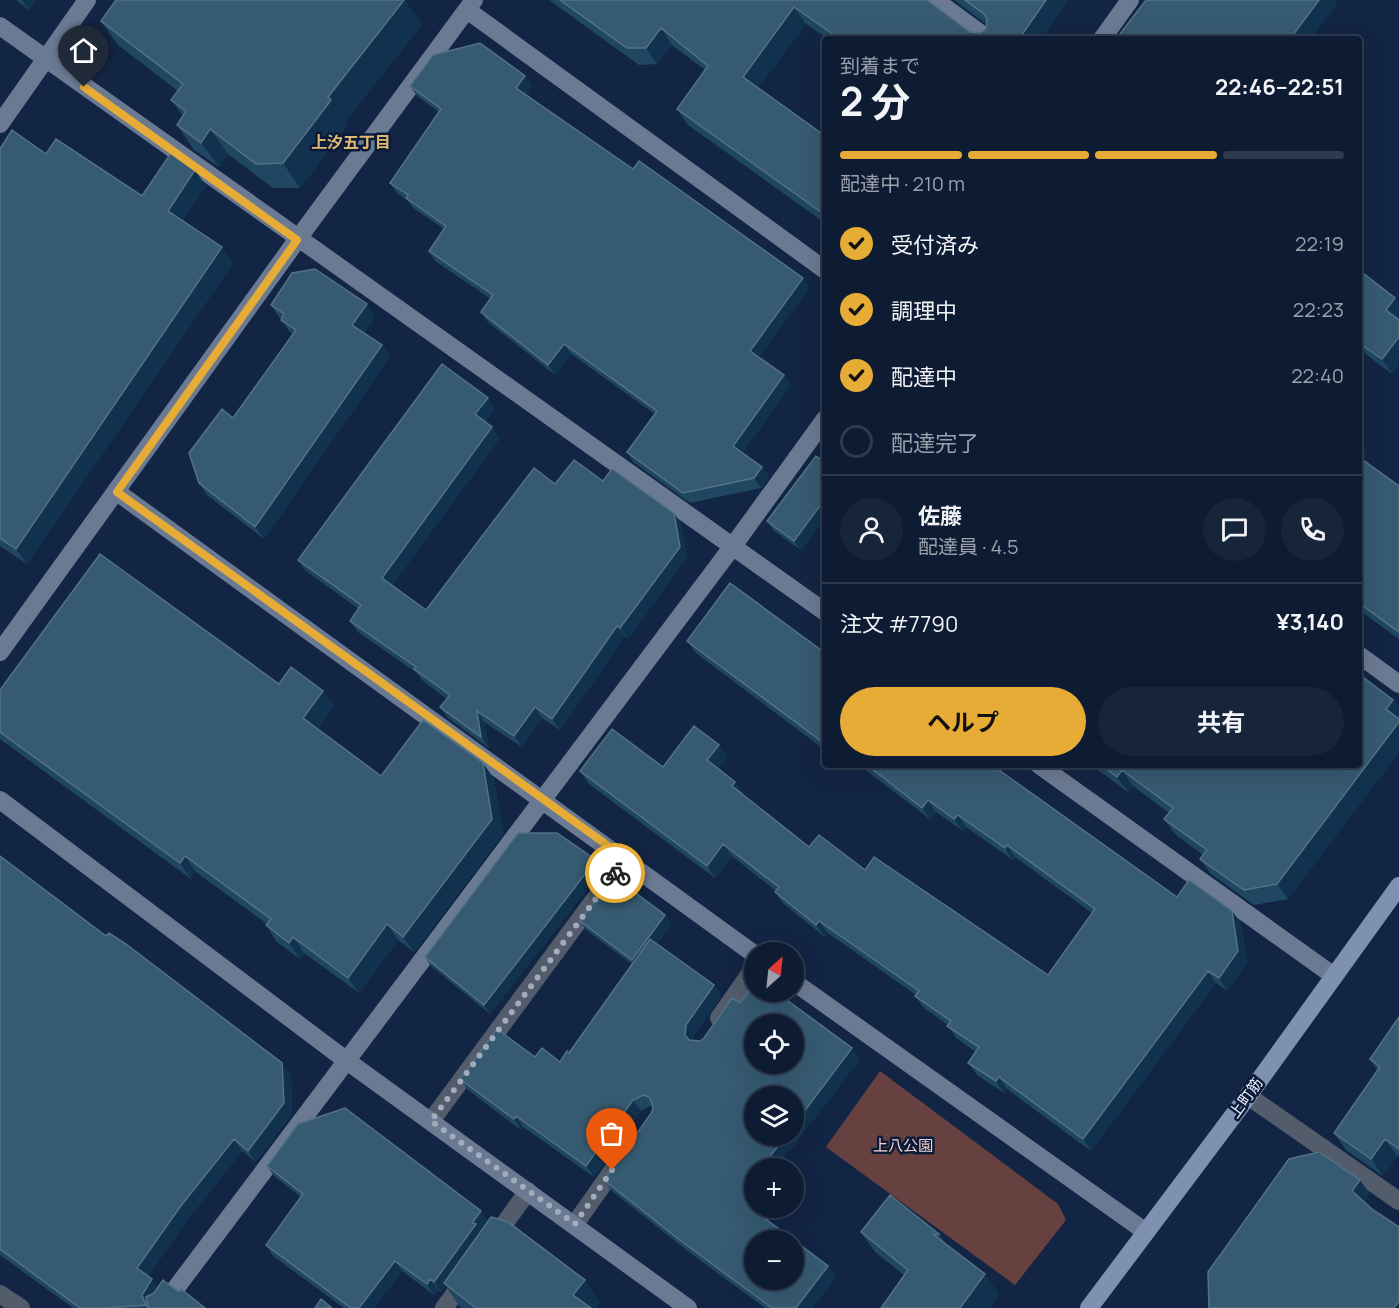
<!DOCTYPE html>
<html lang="ja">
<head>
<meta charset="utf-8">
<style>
  body { margin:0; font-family:Manrope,"Noto Sans JP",sans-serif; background:#17253b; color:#f1f3f6; height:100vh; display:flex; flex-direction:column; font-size:22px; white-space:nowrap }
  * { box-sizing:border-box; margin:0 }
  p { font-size:20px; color:#9ba1ac }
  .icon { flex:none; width:33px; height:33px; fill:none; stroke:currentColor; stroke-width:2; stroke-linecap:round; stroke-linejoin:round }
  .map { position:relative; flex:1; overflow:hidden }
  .details { position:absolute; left:822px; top:36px; width:540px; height:732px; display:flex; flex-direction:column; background:#0e1c33; border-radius:6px; box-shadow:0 6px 24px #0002,0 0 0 2px #2e3a4e }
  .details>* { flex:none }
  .needle { width:39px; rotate:27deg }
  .controls { position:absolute; left:744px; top:942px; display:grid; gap:12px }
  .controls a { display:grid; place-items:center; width:60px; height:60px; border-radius:50%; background:#0e1c33; box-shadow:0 6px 24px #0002,0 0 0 2px #2e3a4e; font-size:30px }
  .pin { position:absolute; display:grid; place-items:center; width:51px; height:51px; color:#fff; margin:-62px -26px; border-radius:50% 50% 50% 0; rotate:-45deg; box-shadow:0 0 6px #0007 }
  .pin .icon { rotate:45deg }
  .courier { position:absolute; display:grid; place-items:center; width:60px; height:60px; margin:-30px; border:4px solid #e7ac36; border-radius:50%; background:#fff; color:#222; box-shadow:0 2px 8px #0007 }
  .summary em { font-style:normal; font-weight:700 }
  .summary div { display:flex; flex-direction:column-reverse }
  .summary { display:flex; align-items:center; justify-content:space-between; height:102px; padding:0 18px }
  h1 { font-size:39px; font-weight:700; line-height:45px }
  .bar { display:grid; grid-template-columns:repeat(4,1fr); gap:9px 6px; align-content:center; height:72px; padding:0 18px }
  .bar i { height:8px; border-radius:4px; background:#2e3a4e }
  .bar .selected { background:#e7ac36 }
  .bar p { grid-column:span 4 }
  .line { display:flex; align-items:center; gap:15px; padding:0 18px; border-top:2px solid #2e3a4e }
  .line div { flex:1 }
  .round { display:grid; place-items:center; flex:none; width:63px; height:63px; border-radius:32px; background:#17253b }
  ol { padding:0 18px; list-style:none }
  li { display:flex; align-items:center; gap:18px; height:66px }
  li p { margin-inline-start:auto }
  li .icon { padding:6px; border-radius:50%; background:#e7ac36; color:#111; stroke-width:4 }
  li:last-child { color:#9ba1ac }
  li i { width:33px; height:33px; border:3px solid #2e3a4e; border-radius:50% }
  .action { display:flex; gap:12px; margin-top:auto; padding:12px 18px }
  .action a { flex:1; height:69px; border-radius:36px; background:#e7ac36; color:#111; font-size:24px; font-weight:700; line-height:69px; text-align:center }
  .action a+a { background:#17253b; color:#f1f3f6 }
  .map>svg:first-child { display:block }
</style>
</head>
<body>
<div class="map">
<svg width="1399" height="1308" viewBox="0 0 1399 1308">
  <rect width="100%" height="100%" fill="#132544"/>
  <!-- green -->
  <path fill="#674040" d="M880 1071 1058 1204 1066 1220 1015 1285 826 1147Z"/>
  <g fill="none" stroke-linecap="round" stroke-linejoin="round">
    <!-- lane -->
    <path stroke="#525c6b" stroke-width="18" d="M719 1018 754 968
      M575 1224 620 1160"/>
    <!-- street -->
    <path stroke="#525c6b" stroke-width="18" d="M1248 1096 1399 1201
      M431 1121 625 858
      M492 1241 528 1191
      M0 1294 21 1308
      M444 1308 466 1278"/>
    <!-- secondary -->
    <path stroke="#6b7a93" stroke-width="18" d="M935 0 988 39
      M467 10 825 270
      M0 26 825 612
      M1102 39 1130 0
      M0 124 87 0
      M117 492 754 954
      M0 652 297 240 474 0
      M1359 655 1399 684
      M1039 765 1334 976
      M0 800 347 1061 688 1308
      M794 982 1146 1232
      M161 1308 733 546 825 419"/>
    <!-- primary -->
    <path stroke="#7e91b1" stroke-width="18" d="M1089 1308 1248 1096 1399 886"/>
  </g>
  <!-- wall -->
  <path fill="#204761" d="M16 0H36L29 10Z
    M549 0H927L970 32 980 33 986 29V24L954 0H1068L1042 39H828L806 24 758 88 825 136V223L688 125 677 109 705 70 672 45 657 64 639 65Z
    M101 21 422 24 346 121 348 124 300 188H273L228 154 219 167 194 150 177 125 183 116 171 100 178 91 118 45Z
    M525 76 532 86 525 95 633 169 809 288 759 357 791 385 742 453 762 467 769 477 761 488 690 503 633 462 627 452 655 414 571 354 555 375 488 322 481 312 491 299 435 261 429 251 444 229 413 208 407 200 397 193 390 183 439 112 417 96 410 86Z
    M0 149 46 154 142 196 206 186 182 221 233 263 27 564 0 546Z
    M1359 270 1395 298 1399 303V364L1392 374 1359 349Z
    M271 305 375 317 364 333 382 345 390 357 264 539 207 495 199 483 233 418 293 334 290 332 281 320 282 319 279 317Z
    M495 408 485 422 500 438 392 585 426 610 555 484 603 481 674 513 681 524 687 557 628 639 625 636 560 730 542 718 522 747 484 722 489 748 448 718 440 707 447 699 422 680 417 673 358 632 350 621 359 609 306 571 298 560Z
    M1359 441 1367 452 1362 459 1399 486V639L1359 610Z
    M825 462V517L801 550 774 531 767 521Z
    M687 641 825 653V750L696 653Z
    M279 684 323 691 334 706 318 729 381 776 483 763 494 779 503 834 414 952 398 940 359 993 304 953 300 959 276 941 266 925 267 924 196 872 191 879 0 739V690Z
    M1393 700 1399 708V752L1288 899 1254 905 1211 874 1200 859 1203 855 1175 834 1164 819 1169 813 1133 786 1128 792 1091 765H1359Z
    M719 745 727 757 718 769 735 782 744 794 743 795 809 847 865 870 1048 975 1092 913 1015 857 1013 860 966 827 963 831 936 812 931 820 859 765H992L1177 897 1241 923 1247 963 1227 991 1216 983 1091 1151 1007 1089 1004 1093 977 1075 968 1063 976 1052 956 1038 948 1025 924 1008 915 996 916 995 828 933 825 937 784 904 775 892 776 891 732 856 715 878 589 784 580 771 663 767Z
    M0 856 291 1074 292 1114 256 1162 242 1151 188 1219 148 1276 158 1287 179 1292 205 1308H73L0 1255Z
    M603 869 490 1014 431 966 425 957Z
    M665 915 671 925 657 944 721 996 693 1036V1041H700L704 1038 740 1003 860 1060 754 1168V1208H780L769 1222 828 1266 836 1277 812 1308H765L689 1252 612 1191 604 1180 652 1112 653 1107 650 1106 641 1111 594 1177 523 1127 521 1130 468 1090 460 1079 535 1057 560 1062 569 1053 632 964 586 930 580 921Z
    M1399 1017V1157L1397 1156 1383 1176 1346 1150 1334 1133 1377 1070 1370 1059Z
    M267 1166 488 1221 600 1302 596 1308H462L459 1306 446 1286 441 1292 438 1290 434 1295 402 1271 374 1308H344L273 1256 266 1245 301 1197 274 1176Z
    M861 1232 939 1234 945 1243 999 1294 989 1308H881L904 1275 875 1252Z"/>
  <!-- shaded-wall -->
  <path fill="#11324e" d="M22 0H36L29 10Z
    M405 0 422 24 346 121 348 124 300 188 283 163 328 97Z
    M1046 0H1068L1042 39H1019Z
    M1319 0H1335L1337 4 1311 39H1290Z
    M794 7 806 24 755 93 743 77Z
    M661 28 672 45 657 64 646 48Z
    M525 76 532 86 523 98 516 88Z
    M210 129 228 154 219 167 201 143Z
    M195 170 206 186 178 226 168 211Z
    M222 247 233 263 27 564 16 549Z
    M803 278 809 288 757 360 750 351Z
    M1395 298 1399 303V320L1386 310Z
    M367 304 375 317 361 338 352 325Z
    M1399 337V364L1392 374 1382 359Z
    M564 344 571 354 555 375 548 365Z
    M382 345 390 357 264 539 255 527Z
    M784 375 791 385 740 456 733 446Z
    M488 398 495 408 483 425 475 414Z
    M492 427 500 438 390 589 382 578Z
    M1359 441 1367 452 1359 462Z
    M762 467 769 477 761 488 754 478Z
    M825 499V517L801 550 794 541Z
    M674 513 681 524 687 557 628 639 620 628Z
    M617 626 625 636 560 730 552 719Z
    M323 691 334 706 314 734 303 718Z
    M1393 700 1399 708V722L1386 709Z
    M535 707 542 718 522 747 514 736Z
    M477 711 484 722 489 748 481 737Z
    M1399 722V752L1288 899 1277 884Z
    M824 737 825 739V747L821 741Z
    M719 745 727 757 716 772 707 760Z
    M483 763 494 779 503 834 414 952 403 937Z
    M1122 770 1133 786 1128 792 1117 777Z
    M735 782 744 794 740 799 732 786Z
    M928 800 936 812 931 820 922 808Z
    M958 815 966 827 963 831 954 819Z
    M723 844 732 856 715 878 707 866Z
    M1007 845 1015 857 1013 860 1005 848Z
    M185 856 196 872 191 879 180 863Z
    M596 860 603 869 490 1014 484 1005Z
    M1232 911 1241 923 1247 963 1227 991 1219 978Z
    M665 915 671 925 638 969 632 960Z
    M819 921 828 933 825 937 816 925Z
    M387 924 398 940 359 993 348 978Z
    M293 937 304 953 300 959 289 943Z
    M1208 971 1216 983 1091 1151 1083 1139Z
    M714 985 721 996 693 1036V1046L685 1035 686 1025Z
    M852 1048 860 1060 777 1168H761L786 1136H794V1125Z
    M282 1063 291 1074 292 1114 256 1162 248 1151Z
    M999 1077 1007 1089 1004 1093 996 1081Z
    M633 1100 641 1111 594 1177 586 1166Z
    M516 1116 523 1127 521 1130 514 1119Z
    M234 1139 242 1151 188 1219 145 1280 137 1268 180 1207Z
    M1385 1139 1397 1156 1383 1176 1371 1159Z
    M1360 1180 1370 1194 1362 1205 1352 1191Z
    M764 1208H780L767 1225 759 1214Z
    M481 1211 488 1221 444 1283 446 1286 441 1292 434 1282 472 1223Z
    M395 1261 402 1271 374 1308H359Z
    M828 1266 836 1277 812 1308H796Z
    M985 1274 999 1294 989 1308H960Z
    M152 1279 160 1290 148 1308 146 1305 142 1295Z
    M430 1279 438 1290 434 1295 427 1284Z
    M585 1280 600 1302 596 1308H582L573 1295Z
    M1399 1301V1308H1394Z"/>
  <!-- building -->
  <path fill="#365a71" stroke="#537287" stroke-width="1.5" fill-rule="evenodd" d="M116 0H404L328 97 331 100 283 163 256 164 210 129 201 143 177 125 186 111 171 100 183 84 101 21Z
    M560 0H927L970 32 980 33 986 29 987 19 984 14 965 0H1046L1019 39H840L794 7 743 77 825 136V215L677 109 708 66 661 28 646 48H627Z
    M1146 0H1319L1290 39H1116Z
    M480 43 525 76 516 88 633 169 639 161 803 278 750 351 784 375 733 446 762 467 754 478 683 493 627 452 657 411 564 344 548 365 481 312 493 295 429 251 446 226 406 198 408 195 390 183 441 109 410 86 433 55Z
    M12 130 46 154 56 139 142 196 171 153 195 170 168 211 222 247 16 549 0 538V149Z
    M315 269 367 304 352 325 382 345 255 527 199 483 189 453 222 409 233 418 296 330 281 320 284 314 271 305 292 273Z
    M1359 270 1395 298 1386 310 1399 320V337L1382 359 1359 343Z
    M442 364 488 398 475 414 492 427 382 578 426 610 534 468 555 484 574 460 603 481 612 469 674 513 680 547 620 628 617 626 552 719 535 707 514 736 477 711 481 737 440 707 450 695 414 669 416 667 350 621 361 605 298 560Z
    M816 456 825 462V499L794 541 767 521Z
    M1359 457 1399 486V632L1359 603Z
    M100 554 279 684 291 667 323 691 303 718 381 776 423 720 483 763 492 819 403 937 387 924 348 978 293 937 289 943 266 925 271 919 185 856 180 863 0 732V690Z
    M730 583 825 653V738L824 737 821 741 687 641Z
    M1359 674 1393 700 1386 709 1399 719V722L1277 884 1244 890 1200 859 1207 850 1164 819 1173 808 1122 770 1117 777 1101 765H1359Z
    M694 726 719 745 707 760 735 782 732 786 809 847 819 835 865 870 874 857 1048 975 1095 909 1007 845 1005 848 958 815 954 819 928 800 922 808 867 765H992L1177 897 1189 880 1232 911 1238 951 1219 978 1208 971 1083 1139 999 1077 996 1081 968 1063 979 1047 947 1026 951 1021 915 996 919 991 819 921 816 925 775 892 779 887 723 844 707 866 580 771 612 729 663 767Z
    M518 833H557L596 860 484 1005 425 957Z
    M0 856 106 936 109 933 126 944 282 1063 284 1103 248 1151 234 1139 180 1207 137 1268 152 1279 142 1295 146 1305 106 1308H80L0 1249Z
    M613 876 665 915 632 960 580 921Z
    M650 939 714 985 686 1025 685 1035 689 1040 700 1041 704 1038 732 998 740 1003 754 984V992H776L852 1048 794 1125V1096H754V1136H786L761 1168H754V1208H764L759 1214 828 1266 796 1308H772L681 1241 604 1180 652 1112 653 1106 649 1097 643 1095 633 1100 586 1166 516 1116 514 1119 460 1079 497 1029 535 1057 542 1048 560 1062 567 1051 569 1053ZM754 1024H794V1064H754ZM754 1240H794V1280H754Z
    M1399 1017V1149L1385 1139 1371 1159 1334 1133 1380 1067 1370 1059Z
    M345 1108 481 1211 472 1223 476 1224 434 1282 430 1279 427 1284 395 1261 359 1308H351L266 1245 303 1194 267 1166 298 1124Z
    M1319 1152 1360 1180 1352 1191 1372 1209 1399 1227V1301L1394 1308H1209L1208 1272 1289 1159Z
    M890 1195 939 1234 934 1235 985 1274 960 1308H881L908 1270 861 1232Z
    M491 1217 508 1222 585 1280 573 1295 591 1308H476L444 1283Z
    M163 1280 179 1292 181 1289 205 1308H148L146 1297 154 1293Z
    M321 1299 332 1308H315Z"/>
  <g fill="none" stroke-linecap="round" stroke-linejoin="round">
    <!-- done -->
    <path stroke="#a2acbc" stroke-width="6" stroke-dasharray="0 10.8" d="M612 1170 575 1224 431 1121 615 873"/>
    <!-- route -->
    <path stroke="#e7ac36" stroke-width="8" d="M84 87 297 240 117 492 625 858 615 873"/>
  </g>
  <g text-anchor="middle" stroke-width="5" stroke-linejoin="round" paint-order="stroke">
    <!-- street labels -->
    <g font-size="15" fill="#eff4fc" stroke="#0a1b39">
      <text transform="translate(1246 1098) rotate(-54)" y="5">上町筋</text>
    </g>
    <!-- park labels -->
    <g font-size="15" fill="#f6cfce" stroke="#0a1b39">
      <text x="903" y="1151">上八公園</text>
    </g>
    <!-- neighbourhood labels -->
    <g font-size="16" font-weight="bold" fill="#e1b872" stroke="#0a1b39">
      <text x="351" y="148">上汐五丁目</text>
    </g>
  </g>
</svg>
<div class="controls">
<a><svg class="needle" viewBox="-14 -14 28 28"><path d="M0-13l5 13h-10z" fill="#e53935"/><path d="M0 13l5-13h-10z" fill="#9ba1ac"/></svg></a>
<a><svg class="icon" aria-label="locate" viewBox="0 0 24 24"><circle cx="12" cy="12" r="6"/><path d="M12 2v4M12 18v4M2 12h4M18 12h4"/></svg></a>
<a><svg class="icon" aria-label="layers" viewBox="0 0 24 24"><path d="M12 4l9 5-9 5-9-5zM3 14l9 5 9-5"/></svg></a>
<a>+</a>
<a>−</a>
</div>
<div class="pin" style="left:612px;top:1170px;background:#ea580c"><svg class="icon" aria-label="bag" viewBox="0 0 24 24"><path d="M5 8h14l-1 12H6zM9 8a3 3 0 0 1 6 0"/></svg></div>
<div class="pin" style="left:84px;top:87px;background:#1f2937"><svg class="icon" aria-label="home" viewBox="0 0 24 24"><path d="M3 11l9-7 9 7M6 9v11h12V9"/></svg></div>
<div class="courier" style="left:615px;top:873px"><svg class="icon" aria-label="bike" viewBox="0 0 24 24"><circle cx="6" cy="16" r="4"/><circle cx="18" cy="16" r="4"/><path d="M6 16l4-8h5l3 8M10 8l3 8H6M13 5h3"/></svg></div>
<section class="details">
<div class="summary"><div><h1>2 分</h1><p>到着まで</p></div><em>22:46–22:51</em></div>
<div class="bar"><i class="selected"></i><i class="selected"></i><i class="selected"></i><i></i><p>配達中 · 210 m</p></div>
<ol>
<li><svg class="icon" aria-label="check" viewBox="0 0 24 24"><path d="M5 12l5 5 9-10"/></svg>受付済み<p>22:19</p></li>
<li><svg class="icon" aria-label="check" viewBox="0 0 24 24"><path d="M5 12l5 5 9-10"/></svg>調理中<p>22:23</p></li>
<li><svg class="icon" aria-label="check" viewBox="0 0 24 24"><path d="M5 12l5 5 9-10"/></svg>配達中<p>22:40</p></li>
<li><i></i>配達完了</li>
</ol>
<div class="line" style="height:108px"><a class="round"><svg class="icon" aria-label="person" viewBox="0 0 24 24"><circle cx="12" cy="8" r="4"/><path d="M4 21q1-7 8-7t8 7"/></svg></a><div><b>佐藤</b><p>配達員 · 4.5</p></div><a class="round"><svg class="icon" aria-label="chat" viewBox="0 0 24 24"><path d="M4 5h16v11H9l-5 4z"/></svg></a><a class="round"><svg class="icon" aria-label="phone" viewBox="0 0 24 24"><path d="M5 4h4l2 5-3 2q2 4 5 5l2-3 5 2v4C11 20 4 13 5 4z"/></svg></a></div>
<div class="line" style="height:78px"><div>注文 #7790</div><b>¥3,140</b></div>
<div class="action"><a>ヘルプ</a><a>共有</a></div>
</section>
</div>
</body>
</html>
